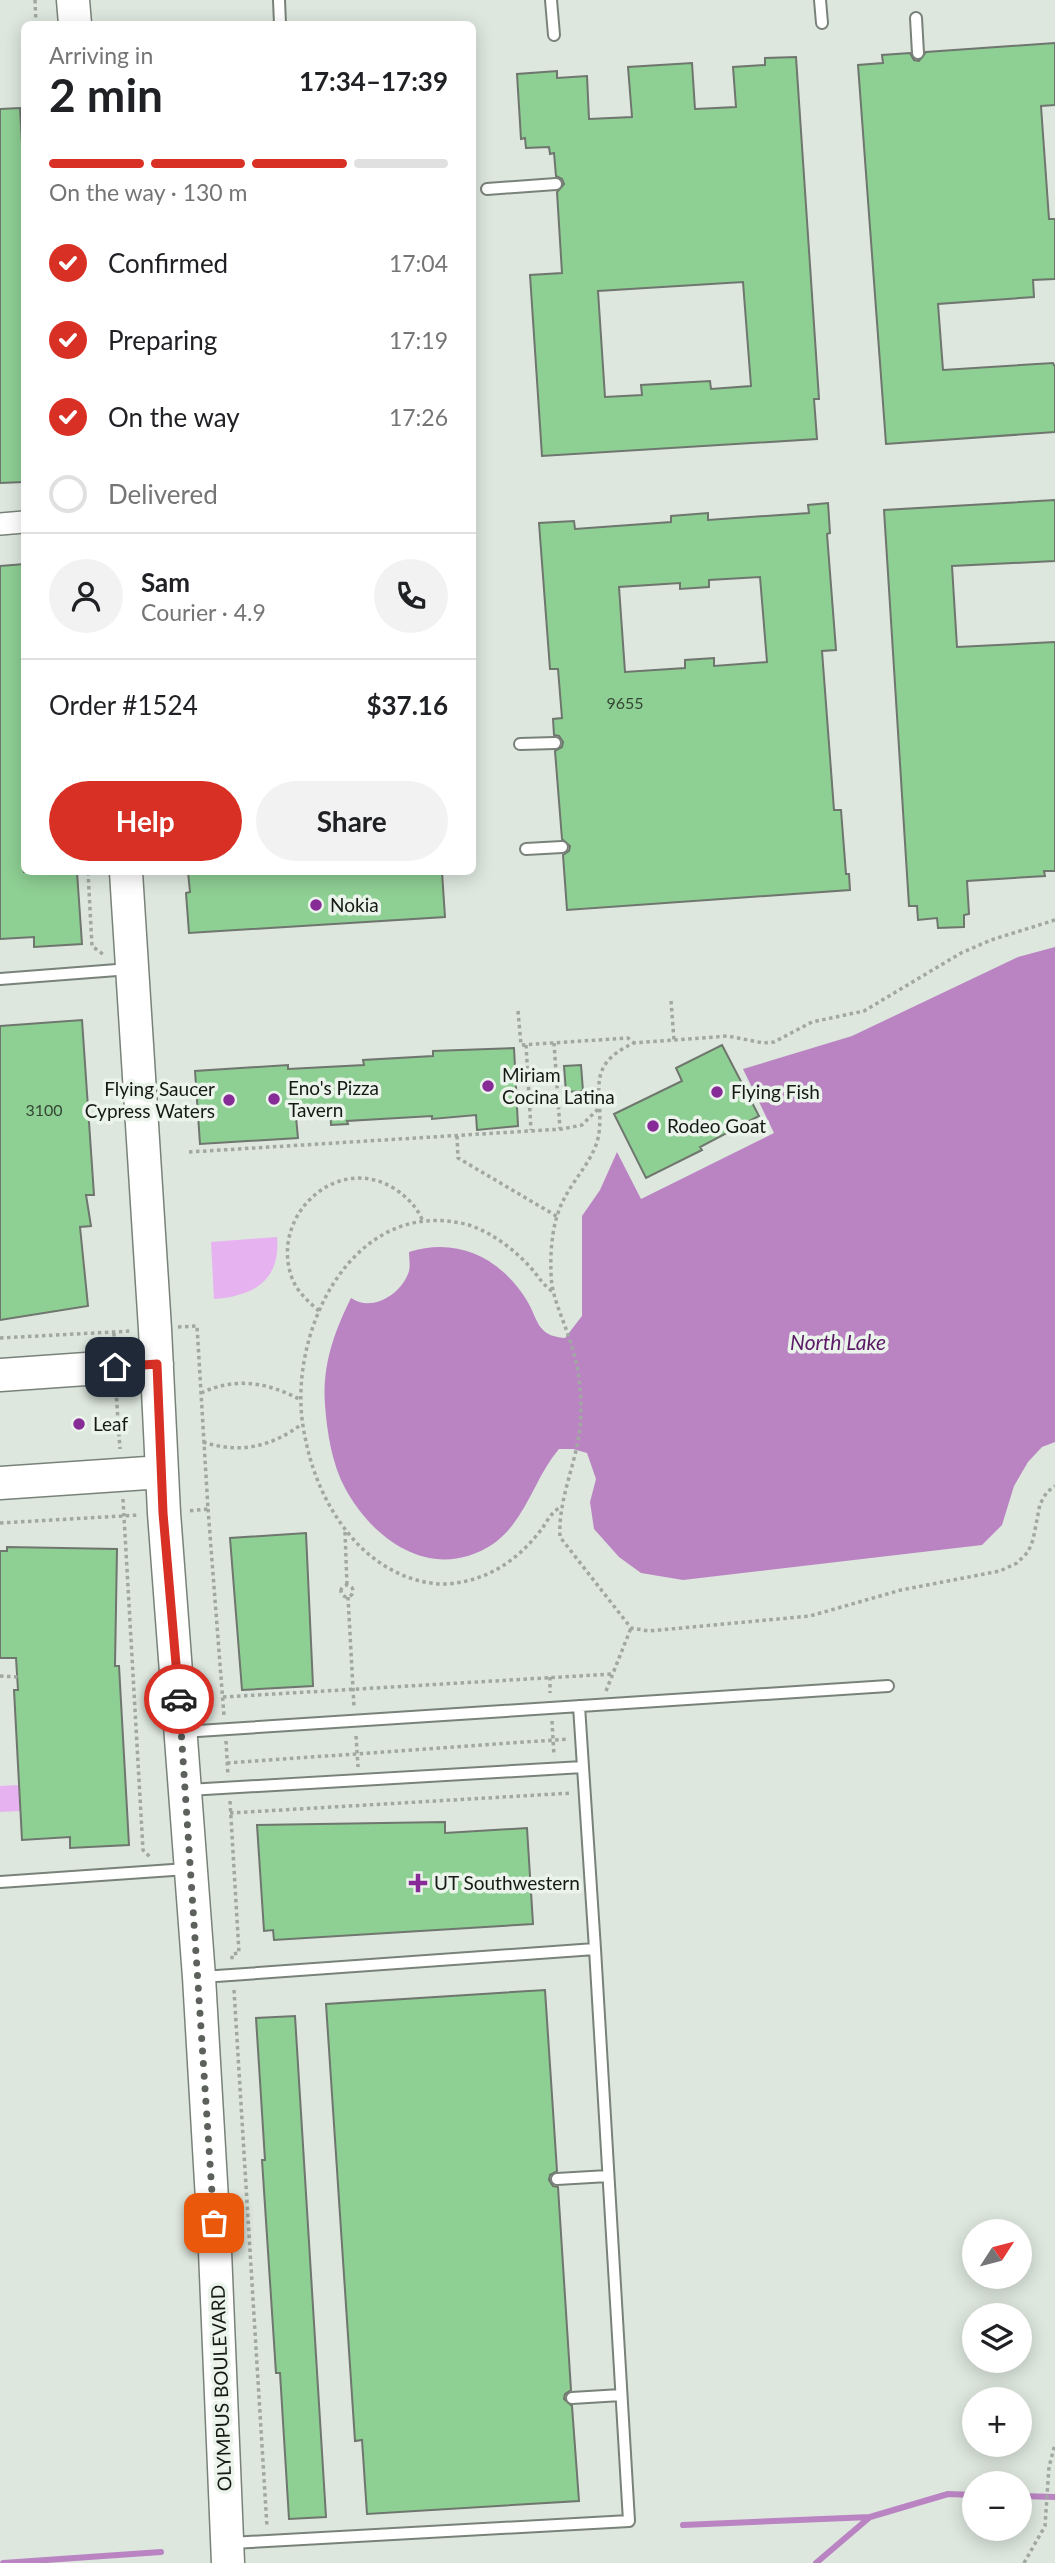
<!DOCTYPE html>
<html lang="en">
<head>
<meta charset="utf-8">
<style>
  body { margin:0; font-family:Lato,sans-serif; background:#f2f2f2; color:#202124; height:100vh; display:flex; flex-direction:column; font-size:26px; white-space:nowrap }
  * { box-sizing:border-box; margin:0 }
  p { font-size:23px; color:#757577 }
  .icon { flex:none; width:38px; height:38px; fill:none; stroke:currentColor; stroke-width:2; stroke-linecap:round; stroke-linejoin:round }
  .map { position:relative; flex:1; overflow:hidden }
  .details { position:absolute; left:21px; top:21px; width:455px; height:854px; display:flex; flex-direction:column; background:#fff; border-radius:10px; box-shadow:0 4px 18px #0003 }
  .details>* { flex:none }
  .needle { width:46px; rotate:54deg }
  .fabs { position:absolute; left:962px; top:2219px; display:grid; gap:14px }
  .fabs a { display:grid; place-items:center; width:70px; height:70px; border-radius:50%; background:#fff; box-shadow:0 4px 18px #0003; font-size:35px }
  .pin { position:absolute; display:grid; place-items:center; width:60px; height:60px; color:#fff; margin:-30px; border-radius:14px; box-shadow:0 4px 10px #0006 }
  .courier { position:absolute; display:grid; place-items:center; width:70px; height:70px; margin:-35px; border:5px solid #d93025; border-radius:50%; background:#fff; color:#222; box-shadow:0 2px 9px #0007 }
  .headline em { font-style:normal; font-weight:700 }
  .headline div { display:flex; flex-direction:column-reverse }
  .headline { display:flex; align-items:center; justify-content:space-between; height:119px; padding:0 28px }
  h1 { font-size:46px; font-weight:700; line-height:52px }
  .bar { display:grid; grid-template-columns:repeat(4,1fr); gap:10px 7px; align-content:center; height:84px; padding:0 28px }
  .bar i { height:9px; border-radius:5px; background:#e0e0e0 }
  .bar .active { background:#d93025 }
  .bar p { grid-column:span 4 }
  .line { display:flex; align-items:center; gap:18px; padding:0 28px; border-top:2px solid #e0e0e0 }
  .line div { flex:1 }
  .round { display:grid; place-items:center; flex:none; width:74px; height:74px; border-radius:37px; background:#f2f2f2 }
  ol { padding:0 28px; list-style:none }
  li { display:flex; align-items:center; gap:21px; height:77px }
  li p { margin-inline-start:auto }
  li .icon { padding:7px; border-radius:50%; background:#d93025; color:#fff; stroke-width:4 }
  li:last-child { color:#757577 }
  li i { width:38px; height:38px; border:4px solid #e0e0e0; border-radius:50% }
  .cta { display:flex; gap:14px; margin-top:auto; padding:14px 28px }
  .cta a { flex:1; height:80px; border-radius:42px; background:#d93025; color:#fff; font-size:28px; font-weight:700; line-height:80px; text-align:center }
  .cta a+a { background:#f2f2f2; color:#202124 }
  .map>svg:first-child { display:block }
</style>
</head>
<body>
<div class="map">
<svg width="1055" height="2563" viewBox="0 0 1055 2563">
  <rect width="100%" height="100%" fill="#dde7de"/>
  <!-- green -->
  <path fill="#e7b2f0" d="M277 1237C281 1281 253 1296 214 1299L211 1242Z
    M19 1785 20 1811 0 1812V1786Z"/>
  <!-- water -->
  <path fill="#ba84c3" d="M1055 947V1442L1042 1447 1028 1462 1014 1486 1002 1525 982 1545 683 1580 641 1573 619 1557 594 1529 590 1502 596 1479 587 1453 573 1449H559C534 1478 526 1521 493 1544 434 1583 374 1542 345 1488 332 1464 327 1432 325 1405 322 1366 334 1332 351 1298 371 1312 399 1296 408 1274 411 1268 409 1258 409 1252 457 1237 499 1257 526 1299 539 1320 536 1336 565 1338L582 1316V1216L600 1190 617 1152 641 1199 774 1133 743 1069 852 1036 1018 957Z"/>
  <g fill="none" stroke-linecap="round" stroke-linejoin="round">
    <!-- stream -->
    <path stroke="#ba84c3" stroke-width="6" d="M1020 2496 1055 2497
      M683 2525 870 2517
      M3 2563 161 2552
      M816 2563 870 2517 948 2494 975 2495"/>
  </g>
  <!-- building -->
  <path fill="#8ecf93" stroke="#6e766e" stroke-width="2" fill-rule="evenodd" d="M1055 43V105L1041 106 1049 219H1055V279L1033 280 1034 297 938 304 943 370 1053 363 1055 367V432L886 444 858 65 883 63 882 55 910 53 914 60 919 61 926 52Z
    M796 57 819 399H814L817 439 542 456 530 275 562 273 557 192 564 184 562 179 556 176 554 153 550 154 549 147 526 148 525 138 521 139 517 74 557 71V78L587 76 589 119 632 117 628 67 692 63 695 109 736 107 733 67 765 65V58ZM743 282 751 386 711 389 710 381 641 385 642 395 605 397 598 291Z
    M20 108 24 179V482L0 483V109Z
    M1055 500V561L952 566 957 647 1055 642V871H1044L1045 876 967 881 969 914 964 915V927L938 928 937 918 918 920 917 906H909L884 510Z
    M828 503 830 533 827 534 836 650 822 651 834 810H841L846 874H849L850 890 567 910 563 855 569 851 570 846 562 839 555 751 562 747 563 742 559 736 554 735 553 719 562 718 558 669H550L539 523 574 521 575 529 671 522V516L708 513V520L809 513 808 505ZM760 577 767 662 714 666V658L685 660V668L625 672 619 587 680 583V589L709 587V580Z
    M24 564V872H77L82 944 34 947V937L0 939V566Z
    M188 872H442L445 917 189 933 186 893 190 892Z
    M82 1020 94 1195H86L91 1226 80 1227 88 1306 0 1320V1026Z
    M722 1045 759 1116 700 1147 702 1150 646 1178 614 1114 682 1081 676 1068Z
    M514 1048 518 1126 477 1130 476 1115 432 1119V1116L347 1121 348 1124 331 1125 330 1105 295 1107 298 1138 200 1144 195 1071 288 1065V1069L364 1065 363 1060 433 1056V1051Z
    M581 1065 583 1091 566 1092 564 1066Z
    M306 1533 313 1686 242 1690 230 1538Z
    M7 1547 117 1549 115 1666H119L129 1845 70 1848V1837L22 1840 14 1690H18L16 1658H0V1551H7Z
    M445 1822V1833L527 1828 533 1924 274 1940 273 1930 264 1931 257 1825Z
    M545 1990 557 2171 550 2175 549 2180 553 2186 558 2187 571 2390 565 2394 564 2399 572 2406 579 2501 367 2514 362 2440 355 2441 326 2004Z
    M295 2016 326 2517 289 2519 280 2373H276L262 2160H265L256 2018Z"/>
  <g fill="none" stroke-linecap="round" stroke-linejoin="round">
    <defs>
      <path id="lane" d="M279 0 280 24
        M551 0 554 35
        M820 0 822 23
        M916 18 918 53
        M487 189 556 184
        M520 744 555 743
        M526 849 562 847
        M0 979 130 969
        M579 1706 583 1767
        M182 1732 888 1686
        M188 1790 583 1767 595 1949
        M0 1882 187 1869
        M202 1977 595 1949 629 2521 231 2543
        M557 2179 608 2176
        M572 2398 621 2395"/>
      <path id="street" d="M0 524 24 522"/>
      <path id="secondary" d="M73 0 75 24
        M126 872 155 1329 164 1513 199 1977 215 2251 228 2563
        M0 1375 157 1364
        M0 1483 162 1472"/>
    </defs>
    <!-- lane casing -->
    <use href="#lane" stroke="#798279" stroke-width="14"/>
    <!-- street casing -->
    <use href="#street" stroke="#798279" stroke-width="24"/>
    <!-- secondary casing -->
    <use href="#secondary" stroke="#798279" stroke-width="35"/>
    <!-- path -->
    <path stroke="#a0a8a1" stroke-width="3.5" stroke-dasharray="3.5 3.5" stroke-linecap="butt" d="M35 0 36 24
      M88 872 92 946 104 955
      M1055 920 991 940 961 953 864 1011 812 1022 774 1042 763 1043 728 1036 634 1043C583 1066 604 1092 599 1133 596 1157 575 1177 564 1199 553 1219 550 1248 551 1272 551 1296 562 1315 569 1338 579 1365 583 1398 580 1427 576 1465 558 1499 560 1537L631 1628 649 1631 810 1616 901 1590 1000 1571 1017 1563 1028 1552 1033 1540 1040 1504 1047 1492 1055 1486
      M671 1001 674 1040
      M518 1011 521 1045 628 1038 634 1043
      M554 1043 560 1129
      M526 1045 531 1130
      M457 1136 458 1158 558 1217
      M189 1152 562 1129 582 1125 598 1109
      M552 1291C543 1285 538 1276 531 1268 515 1250 489 1230 465 1224 352 1197 288 1332 303 1426 310 1469 325 1507 354 1540 377 1566 412 1585 447 1584 487 1581 517 1561 541 1530 547 1522 552 1510 562 1507
      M319 1311C308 1301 297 1292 292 1278 269 1216 337 1152 395 1189 408 1198 418 1208 423 1222
      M178 1327 197 1326 208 1509 188 1511
      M114 1333V1344
      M0 1338 131 1331
      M116 1391 120 1449
      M201 1393C236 1377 267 1382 301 1400
      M203 1442C240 1454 271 1447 302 1424
      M123 1499 143 1850 151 1858
      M208 1509 224 1716
      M0 1523 139 1515
      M345 1532 347 1585
      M341 1591a6 6 0 1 1 12 0a6 6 0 1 1-12 0Z
      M348 1597 354 1707
      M0 1676 18 1677
      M550 1677V1693
      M606 1691 631 1628
      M223 1697 612 1674
      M552 1721 554 1756
      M356 1736 358 1767
      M226 1741 228 1776
      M227 1763 568 1739
      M230 1801 239 1953 232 1954V1961
      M230 1813 572 1793
      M234 1990 267 2527
      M1024 2563 1045 2526 1049 2467 1055 2444"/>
    <!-- lane -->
    <use href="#lane" stroke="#fff" stroke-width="10"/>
    <!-- street -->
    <use href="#street" stroke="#fff" stroke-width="21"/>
    <!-- secondary -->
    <use href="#secondary" stroke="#fff" stroke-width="32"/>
  </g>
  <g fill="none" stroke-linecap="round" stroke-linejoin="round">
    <!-- done -->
    <path stroke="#5c615c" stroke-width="7" stroke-dasharray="0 12.6" d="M179 1699 214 2223"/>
    <!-- route -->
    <path stroke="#d93025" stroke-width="9" d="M115 1367 157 1364 163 1513 179 1699"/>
  </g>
  <!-- markers -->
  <g fill="#872c97" stroke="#ebf4eb" stroke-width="2.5">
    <circle cx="316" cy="905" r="7"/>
    <circle cx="488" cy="1086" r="7"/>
    <circle cx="717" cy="1092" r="7"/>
    <circle cx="274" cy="1099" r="7"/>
    <circle cx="229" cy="1100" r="7"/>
    <circle cx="653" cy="1126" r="7"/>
    <circle cx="79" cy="1424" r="7"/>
    <path d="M414.5 1872.5h7v7h7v7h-7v7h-7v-7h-7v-7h7z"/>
  </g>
  <g text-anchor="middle" stroke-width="7" stroke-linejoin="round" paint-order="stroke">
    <!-- number labels -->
    <g font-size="16" fill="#344635">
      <text x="625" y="709">9655</text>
      <text x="44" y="1116">3100</text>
    </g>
    <!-- poi labels -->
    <g font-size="19" fill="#161916" stroke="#ebf4eb" text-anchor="start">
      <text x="330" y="912">Nokia</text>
      <text x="502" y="1082">Miriam<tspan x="502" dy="22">Cocina Latina</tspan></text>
      <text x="288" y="1095">Eno's Pizza<tspan x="288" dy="22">Tavern</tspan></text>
      <text x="215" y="1096" text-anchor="end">Flying Saucer<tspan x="215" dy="22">Cypress Waters</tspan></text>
      <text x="731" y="1099">Flying Fish</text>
      <text x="667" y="1133">Rodeo Goat</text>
      <text x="93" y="1431">Leaf</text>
      <text x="434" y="1890">UT Southwestern</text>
    </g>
    <!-- street labels -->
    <g font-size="19" fill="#161916" stroke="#ebf4eb">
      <text transform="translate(221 2388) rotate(-92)" y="7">OLYMPUS BOULEVARD</text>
    </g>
    <!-- water labels -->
    <g font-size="21" font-style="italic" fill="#5b1966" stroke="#ebf4eb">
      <text x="838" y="1350">North Lake</text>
    </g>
  </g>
</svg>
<div class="fabs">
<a><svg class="needle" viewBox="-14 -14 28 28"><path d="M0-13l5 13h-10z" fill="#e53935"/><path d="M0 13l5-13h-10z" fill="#757577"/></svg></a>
<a><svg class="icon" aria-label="layers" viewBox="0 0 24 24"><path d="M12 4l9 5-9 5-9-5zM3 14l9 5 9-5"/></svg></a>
<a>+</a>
<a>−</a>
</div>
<div class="pin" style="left:214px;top:2223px;background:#ea580c"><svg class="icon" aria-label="bag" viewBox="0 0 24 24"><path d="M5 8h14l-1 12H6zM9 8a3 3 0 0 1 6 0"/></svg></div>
<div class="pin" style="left:115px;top:1367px;background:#1f2937"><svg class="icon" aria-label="home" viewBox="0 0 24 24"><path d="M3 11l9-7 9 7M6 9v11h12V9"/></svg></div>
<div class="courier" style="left:179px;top:1699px"><svg class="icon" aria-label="car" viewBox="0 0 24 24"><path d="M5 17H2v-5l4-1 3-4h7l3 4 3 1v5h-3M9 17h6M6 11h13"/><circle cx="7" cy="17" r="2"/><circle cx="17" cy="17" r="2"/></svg></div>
<section class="details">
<div class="headline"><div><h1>2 min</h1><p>Arriving in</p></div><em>17:34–17:39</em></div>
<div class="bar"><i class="active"></i><i class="active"></i><i class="active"></i><i></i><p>On the way · 130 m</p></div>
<ol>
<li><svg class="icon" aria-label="check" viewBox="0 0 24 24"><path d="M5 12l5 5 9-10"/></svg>Confirmed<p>17:04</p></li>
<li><svg class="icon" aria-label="check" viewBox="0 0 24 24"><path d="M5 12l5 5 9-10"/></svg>Preparing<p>17:19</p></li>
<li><svg class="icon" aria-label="check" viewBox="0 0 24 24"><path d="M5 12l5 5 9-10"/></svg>On the way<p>17:26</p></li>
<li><i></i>Delivered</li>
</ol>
<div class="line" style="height:126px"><a class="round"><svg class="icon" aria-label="person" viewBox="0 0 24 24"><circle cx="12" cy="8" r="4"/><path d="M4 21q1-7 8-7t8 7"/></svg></a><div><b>Sam</b><p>Courier · 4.9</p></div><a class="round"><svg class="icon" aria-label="phone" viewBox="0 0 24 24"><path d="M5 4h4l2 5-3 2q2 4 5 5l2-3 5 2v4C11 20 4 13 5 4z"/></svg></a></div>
<div class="line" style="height:91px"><div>Order #1524</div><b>$37.16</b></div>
<div class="cta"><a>Help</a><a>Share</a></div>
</section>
</div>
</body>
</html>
